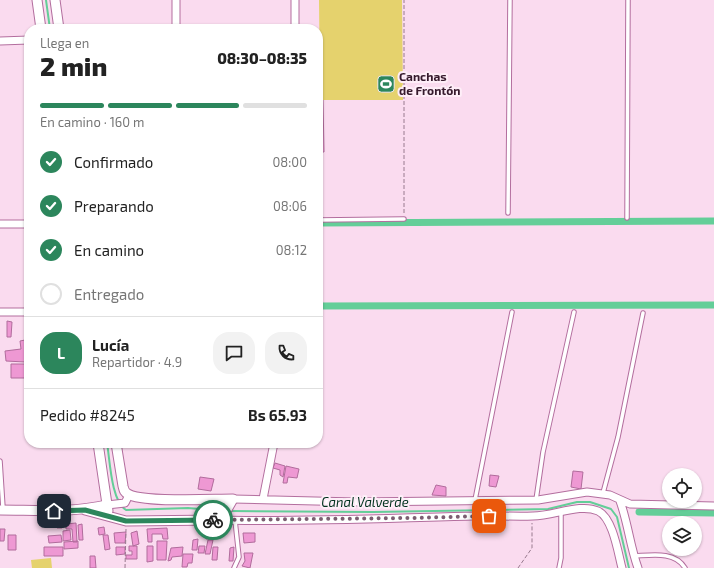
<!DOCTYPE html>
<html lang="es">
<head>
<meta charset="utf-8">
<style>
  body { margin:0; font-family:"Exo 2",sans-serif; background:#f2f2f2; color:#222; height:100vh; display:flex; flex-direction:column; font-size:15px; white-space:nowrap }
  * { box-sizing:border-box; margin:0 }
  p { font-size:13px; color:#767676 }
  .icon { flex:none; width:22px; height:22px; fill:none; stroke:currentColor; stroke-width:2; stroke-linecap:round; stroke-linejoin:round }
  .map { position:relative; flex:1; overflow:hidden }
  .drawer { position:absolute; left:24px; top:24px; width:299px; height:424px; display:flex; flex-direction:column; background:#fff; border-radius:16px; box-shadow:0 1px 3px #0004 }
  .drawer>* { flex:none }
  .buttons { position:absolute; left:662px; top:468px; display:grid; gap:8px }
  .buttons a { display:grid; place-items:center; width:40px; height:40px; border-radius:50%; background:#fff; box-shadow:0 1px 3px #0004; font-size:20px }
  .pin { position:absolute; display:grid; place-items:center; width:34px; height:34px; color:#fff; margin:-17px; border-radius:8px; box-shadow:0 2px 6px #0006 }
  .courier { position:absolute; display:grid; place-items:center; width:40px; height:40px; margin:-20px; border:3px solid #2c865c; border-radius:50%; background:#fff; color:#222; box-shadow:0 1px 5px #0007 }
  .summary em { font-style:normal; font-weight:800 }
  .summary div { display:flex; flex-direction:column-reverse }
  .summary { display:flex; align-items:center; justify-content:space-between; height:68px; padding:0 16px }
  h1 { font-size:26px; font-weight:800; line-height:30px }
  .bar { display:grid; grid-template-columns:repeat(4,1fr); gap:6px 4px; align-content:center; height:48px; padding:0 16px }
  .bar i { height:5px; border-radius:3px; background:#e0e0e0 }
  .bar .selected { background:#2c865c }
  .bar p { grid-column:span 4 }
  .line { display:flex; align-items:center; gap:10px; padding:0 16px; border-top:1px solid #e0e0e0 }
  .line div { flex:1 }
  .round { display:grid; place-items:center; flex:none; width:42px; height:42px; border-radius:16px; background:#f2f2f2 }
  ol { padding:0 16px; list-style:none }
  li { display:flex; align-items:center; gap:12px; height:44px }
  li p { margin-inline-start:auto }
  li .icon { padding:4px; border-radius:50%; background:#2c865c; color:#fff; stroke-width:4 }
  li:last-child { color:#767676 }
  li i { width:22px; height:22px; border:2px solid #e0e0e0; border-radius:50% }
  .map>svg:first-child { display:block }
</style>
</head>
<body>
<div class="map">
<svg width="714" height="568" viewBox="0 0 714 568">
  <rect width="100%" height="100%" fill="#fadbef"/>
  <!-- green -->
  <path fill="#e5d26d" d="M319 0H402L403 100H320Z
    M51 558 52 568H32L31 560Z"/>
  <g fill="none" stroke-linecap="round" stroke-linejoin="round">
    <!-- stream -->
    <path stroke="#63ce98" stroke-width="2" d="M46 0 50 29
      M107 443C110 460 111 501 126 510L188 508 223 511
      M229 511 373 512 548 509 577 502H590L611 509 617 517 629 568"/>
    <!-- canal -->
    <path stroke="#63ce98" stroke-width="7" d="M318 223 714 221
      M318 306 714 305
      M639 512 714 513"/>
  </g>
  <!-- building -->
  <path fill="#ee98d3" stroke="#b16c9c" d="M318 100H323L324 152H318Z
    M7 321 12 322 11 337H7Z
    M25 340V362L6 361 5 351 21 349 20 341Z
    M11 364H25V378H11Z
    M275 463 285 466 283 477 280 475V470L273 468Z
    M286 466 299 469 297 478 288 477 287 483H283Z
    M573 471 583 472 581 489 571 487Z
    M490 475 499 476 496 487 489 486Z
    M200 477 214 479 211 491 198 489Z
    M436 485 446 487V496L432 495Z
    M57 519H61L62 528H57Z
    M76 523 77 542H73L72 529H66V524Z
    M82 524 83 540H79L78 525Z
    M104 527 105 534 99 535 98 528Z
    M167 528 168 539H163L162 534H152V542H148L147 529Z
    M0 529H5L4 541H0Z
    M207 529H214L213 539H206Z
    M70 530 71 540 63 541V531Z
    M137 531 139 544 133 546 131 533Z
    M126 532 125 543H115L114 533Z
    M243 533H255V542L244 543Z
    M8 535H16V550H8Z
    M61 535 62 542 49 543 48 536Z
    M103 535H108L110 549 105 550Z
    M198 539 197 550H192L193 540Z
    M208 540H213L210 554H205Z
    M78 541V548L64 549V542Z
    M157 541H167L166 560H157Z
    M129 546H137V559H126V555H132V551H129Z
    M147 546H153V561L147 562Z
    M199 546H205L204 553H198Z
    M44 547H63V556H44Z
    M116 547H125V554L116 555Z
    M183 547 182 556 172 557 171 560 168 561 171 548Z
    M213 547H218L217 560H212Z
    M234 547 233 561H229L230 548Z
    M244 553H253L250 568 242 566 245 561Z
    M183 554H193L192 563H188L187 567H182Z
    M90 556H95L96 568H90Z"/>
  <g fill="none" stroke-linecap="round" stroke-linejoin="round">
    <defs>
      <path id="service" d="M508 213 510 0
        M627 218 628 0
        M318 220 404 219
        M0 461 3 508
        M603 493 618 437 643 313
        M475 500 512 312
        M536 500 543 452 574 312
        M635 556C652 555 675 551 685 568
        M234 568 239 557 235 520
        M559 568 561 558V513"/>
      <path id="minor" d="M176 0V29
        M295 0V29
        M0 41 29 40
        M0 224H29
        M0 312H29
        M233 499 356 502 538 500 587 492 610 495 630 504 714 506
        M263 499 274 443
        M620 501C628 523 630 546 638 568
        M107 505 125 503 129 495
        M221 520C304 522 389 518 472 516 493 515 513 517 533 516 554 516 580 503 598 511 613 518 618 553 622 568"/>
      <path id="tertiary" d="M37 0 41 29
        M55 0 59 29
        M98 443 108 511
        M0 510C36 510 71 513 107 505
        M85 510 126 521 221 520 233 499C211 499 143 503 128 494 124 492 124 490 123 486L116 443"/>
    </defs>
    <!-- service casing -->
    <use href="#service" stroke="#b36e9e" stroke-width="5.5"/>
    <!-- minor casing -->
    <use href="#minor" stroke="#b36e9e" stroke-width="9"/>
    <!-- tertiary casing -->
    <use href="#tertiary" stroke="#b36e9e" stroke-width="11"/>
    <!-- path -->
    <path stroke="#987a8e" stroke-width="1" stroke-dasharray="4 2" stroke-linecap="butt" d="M404 213V0
      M125 568 126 529
      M518 568 532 548V523"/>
    <!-- service -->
    <use href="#service" stroke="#fff" stroke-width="3.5"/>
    <!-- minor -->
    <use href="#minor" stroke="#fff" stroke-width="7"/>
    <!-- tertiary -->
    <use href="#tertiary" stroke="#fff" stroke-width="9"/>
  </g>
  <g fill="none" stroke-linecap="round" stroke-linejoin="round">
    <!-- done -->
    <path stroke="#7b5e71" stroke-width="4" stroke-dasharray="0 7.2" d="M213 520 412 518 489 516"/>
    <!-- route -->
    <path stroke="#2c865c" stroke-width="5" d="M54 511 85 510 126 521 213 520"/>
  </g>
  <!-- icons -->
  <defs>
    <symbol id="stadium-square" viewBox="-11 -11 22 22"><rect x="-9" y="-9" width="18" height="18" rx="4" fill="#2c865c" stroke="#feeef8"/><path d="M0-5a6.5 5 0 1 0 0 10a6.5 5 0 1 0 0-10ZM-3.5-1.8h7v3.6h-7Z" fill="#fff"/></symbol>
  </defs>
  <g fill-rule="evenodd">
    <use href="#stadium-square" x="376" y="74" width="20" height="20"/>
  </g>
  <g text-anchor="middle" stroke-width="4" stroke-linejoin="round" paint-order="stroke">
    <!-- poi labels -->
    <g font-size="12" font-weight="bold" fill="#361a2d" stroke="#feeef8" text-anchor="start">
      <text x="399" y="81">Canchas<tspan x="399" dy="14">de Frontón</tspan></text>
    </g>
    <!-- water labels -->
    <g font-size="13" font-style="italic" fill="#02321e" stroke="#feeef8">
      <text x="365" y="507">Canal Valverde</text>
    </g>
  </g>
</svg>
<div class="buttons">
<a><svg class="icon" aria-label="locate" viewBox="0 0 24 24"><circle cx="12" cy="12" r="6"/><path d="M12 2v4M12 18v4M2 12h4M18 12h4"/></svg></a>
<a><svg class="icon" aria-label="layers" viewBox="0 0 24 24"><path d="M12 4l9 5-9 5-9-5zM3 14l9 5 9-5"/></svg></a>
</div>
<div class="pin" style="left:489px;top:516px;background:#ea580c"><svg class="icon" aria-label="bag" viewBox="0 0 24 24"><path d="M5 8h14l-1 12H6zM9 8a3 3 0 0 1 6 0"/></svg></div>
<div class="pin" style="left:54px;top:511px;background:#1f2937"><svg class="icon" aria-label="home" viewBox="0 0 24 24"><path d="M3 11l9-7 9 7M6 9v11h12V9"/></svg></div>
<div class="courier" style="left:213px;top:520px"><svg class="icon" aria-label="bike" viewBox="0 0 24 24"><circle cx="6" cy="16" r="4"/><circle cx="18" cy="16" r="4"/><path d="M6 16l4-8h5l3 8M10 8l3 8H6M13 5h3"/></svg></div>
<section class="drawer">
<div class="summary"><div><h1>2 min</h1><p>Llega en</p></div><em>08:30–08:35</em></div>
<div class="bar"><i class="selected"></i><i class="selected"></i><i class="selected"></i><i></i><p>En camino · 160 m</p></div>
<ol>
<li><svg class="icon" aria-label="check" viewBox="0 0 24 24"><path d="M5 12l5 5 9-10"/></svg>Confirmado<p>08:00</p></li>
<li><svg class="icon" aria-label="check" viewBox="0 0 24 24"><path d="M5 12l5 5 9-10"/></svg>Preparando<p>08:06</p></li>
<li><svg class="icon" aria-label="check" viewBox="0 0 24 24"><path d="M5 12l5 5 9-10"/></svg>En camino<p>08:12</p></li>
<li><i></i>Entregado</li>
</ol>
<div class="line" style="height:72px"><b class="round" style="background:#2c865c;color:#fff">L</b><div><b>Lucía</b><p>Repartidor · 4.9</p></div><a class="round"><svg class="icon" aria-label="chat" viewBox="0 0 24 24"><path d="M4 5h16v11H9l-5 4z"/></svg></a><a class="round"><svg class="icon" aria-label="phone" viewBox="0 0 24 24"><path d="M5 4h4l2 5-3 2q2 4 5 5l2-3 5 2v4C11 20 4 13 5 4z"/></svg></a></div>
<div class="line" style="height:52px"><div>Pedido #8245</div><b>Bs 65.93</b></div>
</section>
</div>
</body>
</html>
